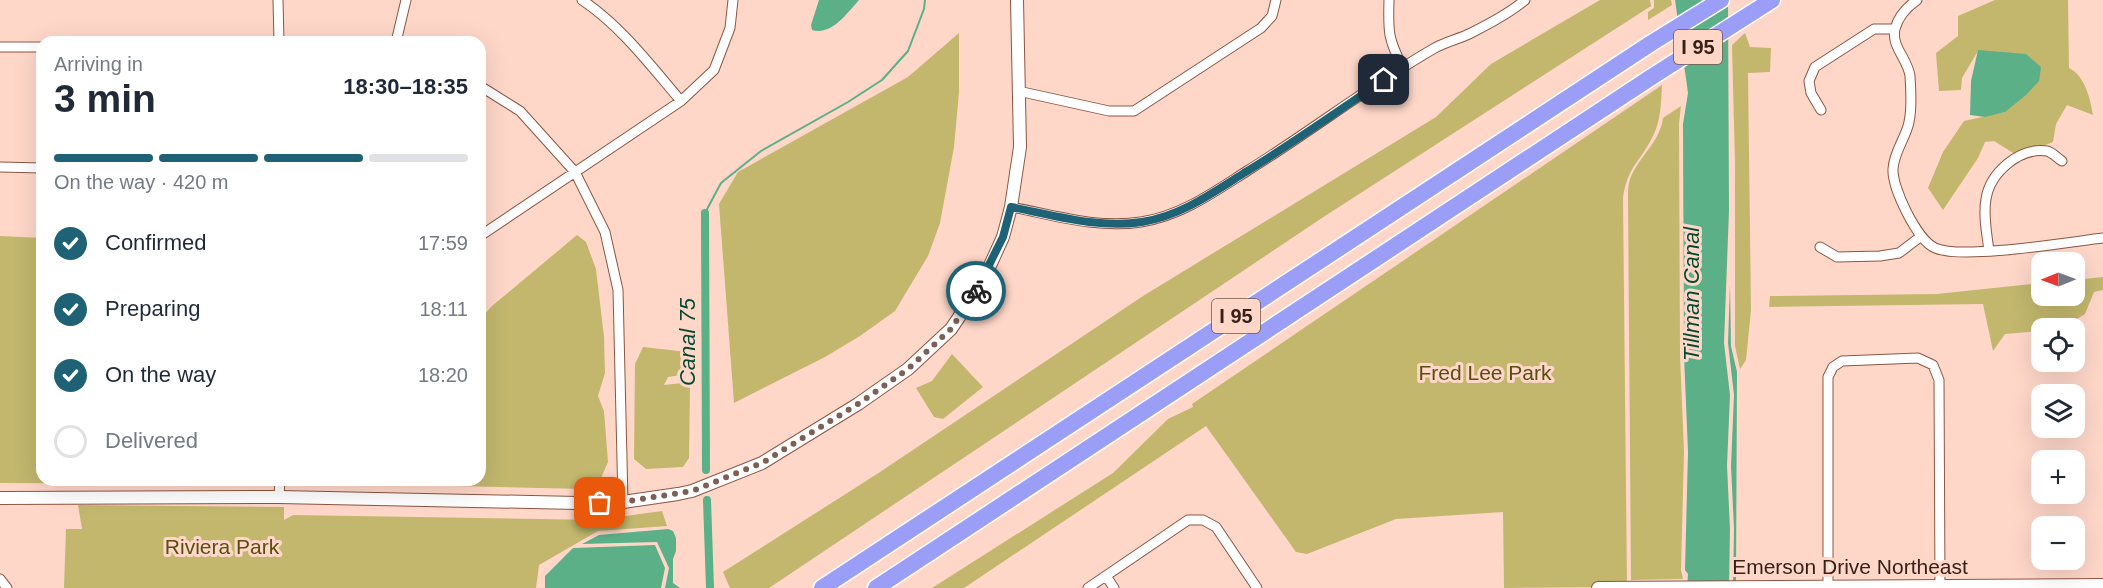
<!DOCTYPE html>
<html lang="en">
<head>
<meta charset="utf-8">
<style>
  body { margin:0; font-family:Arial,sans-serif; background:#f2f2f3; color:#1f2937; height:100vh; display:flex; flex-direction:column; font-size:22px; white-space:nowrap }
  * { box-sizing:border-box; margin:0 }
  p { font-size:20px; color:#747a83 }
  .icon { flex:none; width:33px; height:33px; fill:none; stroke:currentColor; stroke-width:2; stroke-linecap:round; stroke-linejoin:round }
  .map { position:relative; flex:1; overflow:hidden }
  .drawer { position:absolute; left:36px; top:36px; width:450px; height:450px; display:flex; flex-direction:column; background:#fff; border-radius:18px; box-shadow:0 6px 24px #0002 }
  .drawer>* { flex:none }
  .needle { width:39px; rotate:269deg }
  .controls { position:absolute; left:2031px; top:252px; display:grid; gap:12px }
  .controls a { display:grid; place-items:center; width:54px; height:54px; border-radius:12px; background:#fff; box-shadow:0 6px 24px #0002; font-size:30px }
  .pin { position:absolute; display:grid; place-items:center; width:51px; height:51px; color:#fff; margin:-26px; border-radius:12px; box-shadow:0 3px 9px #0006 }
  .courier { position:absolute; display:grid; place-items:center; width:60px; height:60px; margin:-30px; border:4px solid #1f6275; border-radius:50%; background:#fff; color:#222; box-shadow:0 2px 8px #0007 }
  .headline em { font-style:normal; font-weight:600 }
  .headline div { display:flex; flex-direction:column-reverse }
  .headline { display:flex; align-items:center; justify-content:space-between; height:102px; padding:0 18px }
  h1 { font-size:39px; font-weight:600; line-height:45px }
  .bar { display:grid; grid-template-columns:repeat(4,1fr); gap:9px 6px; align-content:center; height:72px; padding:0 18px }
  .bar i { height:8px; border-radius:4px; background:#e0e1e3 }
  .bar .on { background:#1f6275 }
  .bar p { grid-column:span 4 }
  ol { padding:0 18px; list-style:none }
  li { display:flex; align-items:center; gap:18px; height:66px }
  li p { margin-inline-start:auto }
  li .icon { padding:6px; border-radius:50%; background:#1f6275; color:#fff; stroke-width:4 }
  li:last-child { color:#747a83 }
  li i { width:33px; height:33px; border:3px solid #e0e1e3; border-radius:50% }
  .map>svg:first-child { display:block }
</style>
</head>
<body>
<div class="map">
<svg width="2103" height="588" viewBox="0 0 2103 588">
  <rect width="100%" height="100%" fill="#fed7c9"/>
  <!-- green -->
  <path fill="#c2b76d" d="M1600 0H1650L1651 6 1325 216 769 588H730L723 572 877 474 1143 296 1436 117 1491 64Z
    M1654 0H1671L1672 5 1648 20V12L1654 8Z
    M1995 0H2068L2069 68C2085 76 2090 98 2093 115L2067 105 2056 124 2053 142 2018 156 1994 141 1985 142 1978 158 1943 210 1928 188 1943 152 1964 121 2005 112 1978 51 1962 78 1961 90 1939 91 1936 53 1958 36V16Z
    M959 33V92L954 147 940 223 928 256 895 311 860 336 825 357 734 403 719 204 738 172 908 77Z
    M1745 33 1750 47 1771 48 1770 72 1748 73 1751 310 1746 360 1740 369 1735 346V162L1732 45Z
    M1662 85C1661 103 1661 120 1653 136 1641 161 1627 167 1623 198L1627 587 1504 588 1503 512 1396 519 1307 554 1296 552 1206 426 964 588H932L1113 473 1168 419 1193 407 1192 404Z
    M1681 106 1679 123 1680 355 1684 452 1681 570 1683 579 1631 580 1628 198C1628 193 1628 188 1629 183 1635 159 1660 144 1663 118Z
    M577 235 586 242 596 269 604 337 605 373 598 396 604 411 608 462 601 478 583 489 455 486 446 480H480V319L492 306Z
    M0 236 42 238V480H210V484L0 483Z
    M2103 277V290L2094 292 2085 314 2062 328H2042L2041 331 2005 334 1993 351 1983 304 1769 307 1770 296 1937 294 2041 283 2042 296H2074L2075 280Z
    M643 347 688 352 687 374 668 377 664 385 683 383 690 386 689 458 683 467 646 469 634 459 635 364Z
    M952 354 983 387 943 419 934 417 916 388 932 381Z
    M78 505 284 507V520L293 515 597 520 662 511 667 526 598 531 539 565 536 588H64L66 529H82Z"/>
  <!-- water -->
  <path fill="#5cb087" d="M819 0H859C847 13 832 36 812 30L811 25Z
    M1675 0H1728L1729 210 1724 343 1730 395 1727 466 1730 529 1729 588H1687L1688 574 1685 570 1688 452 1684 355 1683 124 1688 93Z
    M1978 50 2026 54 2041 67 2039 81 2026 95 2005 112 1985 117 1970 115 1971 81Z
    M1730 285 1731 346 1737 372 1736 583H1733L1734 529 1731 466 1734 395 1728 343Z
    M668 529 673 531 676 538V551L673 559V583L680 588H665L669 568 657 542 582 544 599 535Z
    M655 545 665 568 661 588H545V576L573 548Z"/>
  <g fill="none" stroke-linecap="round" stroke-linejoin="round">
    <!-- stream -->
    <path stroke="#5cb087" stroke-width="2" d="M705 213 721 183 761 151 848 102 882 80 908 51 924 9 925 0"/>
    <!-- canal -->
    <path stroke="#5cb087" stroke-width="8" d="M705 213 706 470
      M707 500 710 588"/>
    <defs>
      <path id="minor" d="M278 0 279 42
        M582 0C621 26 651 66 681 101
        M1389 0C1388 32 1388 39 1403 68
        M1917 0C1907 7 1898 17 1895 29 1891 47 1908 59 1910 76 1911 90 1912 108 1909 122 1906 138 1894 151 1893 169 1892 188 1917 240 1935 248 1962 260 2069 242 2103 238
        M396 42 406 0
        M0 47H42
        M480 86 520 111 575 172 605 232 618 290 623 502
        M1018 91 1109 111H1134L1261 28 1272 16 1276 0
        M1821 110 1811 93 1809 81 1815 67 1874 29H1895
        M0 167 42 168
        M1011 207C1053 215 1098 229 1141 222 1181 216 1214 192 1247 171 1310 132 1369 86 1433 49 1445 42 1459 39 1471 33 1489 24 1510 13 1525 0
        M480 236 681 101 714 70 730 28 733 0
        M1820 247 1837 257 1880 256 1899 253 1920 237
        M1989 251C1987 234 1983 216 1986 199 1990 173 2019 147 2047 151 2052 152 2057 158 2062 161
        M279 497 280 480
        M1106 576 1114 588
        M0 579 7 588
        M1088 588 1188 520H1203L1216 527 1257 588
        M1828 588V377L1833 367 1842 361 1918 358 1933 365 1939 380 1940 588"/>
      <path id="tertiary" d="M0 498 279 497 578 503 623 502 678 494 692 491 762 463 858 404 908 369 951 329 982 283 1003 237 1011 207 1020 147 1017 0
        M1598 588 2103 585"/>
      <path id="motorway" d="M822 588 1650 44 1721 0
        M876 588 1650 78 1772 0"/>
    </defs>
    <!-- minor casing -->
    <use href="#minor" stroke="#8c5642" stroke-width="11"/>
    <!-- tertiary casing -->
    <use href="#tertiary" stroke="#8c5642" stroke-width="14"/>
    <!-- motorway casing -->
    <use href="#motorway" stroke="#fff" stroke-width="19"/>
    <!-- minor -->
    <use href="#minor" stroke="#fff" stroke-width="9"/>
    <!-- tertiary -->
    <use href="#tertiary" stroke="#fff" stroke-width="12"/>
    <!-- motorway -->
    <use href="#motorway" stroke="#9a9ef7" stroke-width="16"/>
  </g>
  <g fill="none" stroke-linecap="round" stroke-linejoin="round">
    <!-- done -->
    <path stroke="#7d6055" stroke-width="6" stroke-dasharray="0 10.8" d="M600 503 623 502 692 491 762 463 858 404 908 369 951 329 976 291"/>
    <!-- route -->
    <path stroke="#1f6275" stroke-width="8" d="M976 291 1003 237 1011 207C1053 215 1098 229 1142 222 1180 216 1211 194 1244 173 1292 144 1338 111 1384 80"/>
  </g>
  <g text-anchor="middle" stroke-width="6" stroke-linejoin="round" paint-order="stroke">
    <!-- shield labels -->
    <g fill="#fed7c9" stroke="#73574c" stroke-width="1.5">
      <rect x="1674" y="30" width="48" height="34" rx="4.5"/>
      <rect x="1212" y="299" width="48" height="34" rx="4.5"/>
    </g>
    <g font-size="20" font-weight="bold" fill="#372017">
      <text x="1698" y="54">I 95</text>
      <text x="1236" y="323">I 95</text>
    </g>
    <!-- park labels -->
    <g font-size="21" fill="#584f11" stroke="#fed7c9">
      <text x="1485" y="380">Fred Lee Park</text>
      <text x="222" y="554">Riviera Park</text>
    </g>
    <!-- street labels -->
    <g font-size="21" fill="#372017" stroke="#fed7c9">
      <text x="1850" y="574">Emerson Drive Northeast</text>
    </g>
    <!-- water labels -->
    <g font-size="22" font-style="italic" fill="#014a2f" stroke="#fed7c9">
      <text transform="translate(1691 294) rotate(-90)" y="8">Tillman Canal</text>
      <text transform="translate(687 342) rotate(-90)" y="8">Canal 75</text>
    </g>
  </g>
</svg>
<div class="controls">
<a><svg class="needle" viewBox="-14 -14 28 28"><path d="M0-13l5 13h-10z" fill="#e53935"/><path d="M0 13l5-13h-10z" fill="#747a83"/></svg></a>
<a><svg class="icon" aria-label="locate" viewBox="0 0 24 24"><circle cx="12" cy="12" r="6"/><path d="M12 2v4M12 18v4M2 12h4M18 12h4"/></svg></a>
<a><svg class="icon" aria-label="layers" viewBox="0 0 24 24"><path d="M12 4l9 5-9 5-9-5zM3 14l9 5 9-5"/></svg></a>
<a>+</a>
<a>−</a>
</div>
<div class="pin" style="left:600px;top:503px;background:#ea580c"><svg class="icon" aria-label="bag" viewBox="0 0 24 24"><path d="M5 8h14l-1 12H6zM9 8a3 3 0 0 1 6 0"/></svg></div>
<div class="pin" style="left:1384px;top:80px;background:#1f2937"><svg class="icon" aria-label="home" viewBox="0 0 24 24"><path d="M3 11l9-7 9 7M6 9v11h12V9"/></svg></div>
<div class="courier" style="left:976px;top:291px"><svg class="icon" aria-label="bike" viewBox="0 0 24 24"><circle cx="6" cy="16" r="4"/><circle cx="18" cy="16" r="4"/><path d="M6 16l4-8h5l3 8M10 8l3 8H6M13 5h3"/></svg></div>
<section class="drawer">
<div class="headline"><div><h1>3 min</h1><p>Arriving in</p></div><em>18:30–18:35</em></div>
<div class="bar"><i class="on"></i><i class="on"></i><i class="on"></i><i></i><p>On the way · 420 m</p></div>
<ol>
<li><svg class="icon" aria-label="check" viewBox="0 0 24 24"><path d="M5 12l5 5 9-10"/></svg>Confirmed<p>17:59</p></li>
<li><svg class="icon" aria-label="check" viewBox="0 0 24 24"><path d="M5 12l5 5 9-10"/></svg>Preparing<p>18:11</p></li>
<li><svg class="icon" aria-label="check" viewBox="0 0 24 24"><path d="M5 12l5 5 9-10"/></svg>On the way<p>18:20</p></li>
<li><i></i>Delivered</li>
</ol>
</section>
</div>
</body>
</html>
